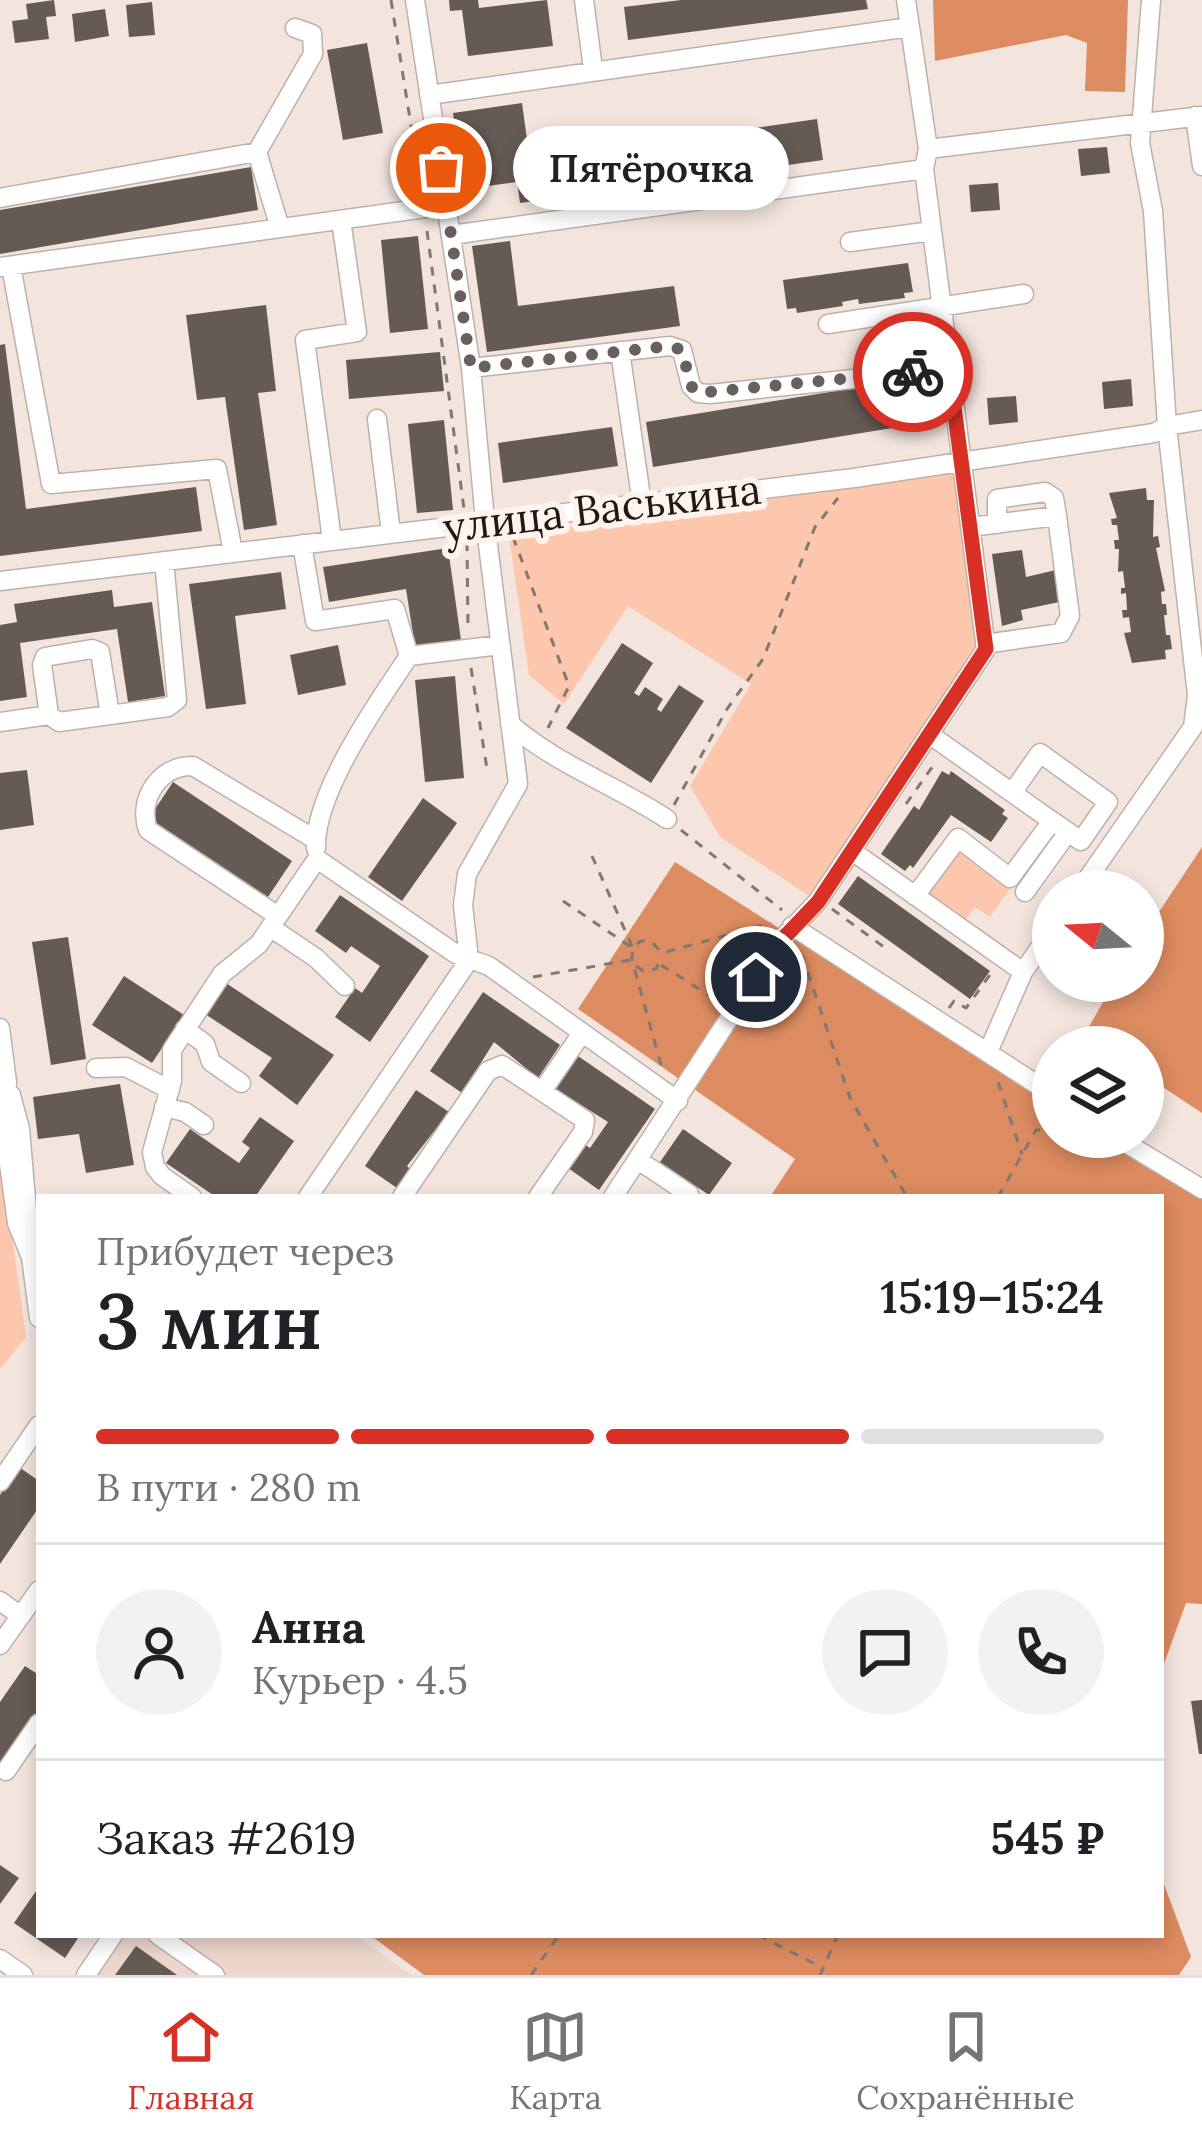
<!DOCTYPE html>
<html lang="ru">
<head>
<meta charset="utf-8">
<style>
  body { margin:0; font-family:Lora,serif; background:#f2f2f2; color:#202124; height:100vh; display:flex; flex-direction:column; font-size:45px; white-space:nowrap }
  * { box-sizing:border-box; margin:0 }
  p { font-size:39px; color:#757577 }
  .icon { flex:none; width:66px; height:66px; fill:none; stroke:currentColor; stroke-width:2; stroke-linecap:round; stroke-linejoin:round }
  .map { position:relative; flex:1; overflow:hidden }
  .side { position:absolute; left:36px; top:1194px; width:1128px; height:744px; display:flex; flex-direction:column; background:#fff; border-radius:0px; box-shadow:0 6px 18px #0003 }
  .side>* { flex:none }
  .needle { width:78px; rotate:288deg }
  .fabs { position:absolute; left:1032px; top:870px; display:grid; gap:24px }
  .fabs a { display:grid; place-items:center; width:132px; height:132px; border-radius:50%; background:#fff; box-shadow:0 6px 18px #0003; font-size:60px }
  .pin { position:absolute; display:grid; place-items:center; width:102px; height:102px; color:#fff; margin:-51px; border:6px solid #fff; border-radius:50%; box-shadow:0 3px 12px #0007 }
  .courier { position:absolute; display:grid; place-items:center; width:120px; height:120px; margin:-60px; border:9px solid #d93025; border-radius:50%; background:#fff; color:#222; box-shadow:0 3px 15px #0007 }
  .bubble { position:absolute; height:84px; border-radius:42px; background:#fff; box-shadow:0 6px 18px #0003; font-size:39px; font-weight:600; line-height:84px; text-align:center }
  .summary em { font-style:normal; font-weight:600 }
  .summary div { display:flex; flex-direction:column-reverse }
  .summary { display:flex; align-items:center; justify-content:space-between; height:204px; padding:0 60px }
  h1 { font-size:78px; font-weight:600; line-height:90px }
  .bar { display:grid; grid-template-columns:repeat(4,1fr); gap:18px 12px; align-content:center; height:144px; padding:0 60px }
  .bar i { height:15px; border-radius:9px; background:#e0e0e0 }
  .bar .active { background:#d93025 }
  .bar p { grid-column:span 4 }
  .line { display:flex; align-items:center; gap:30px; padding:0 60px; border-top:3px solid #e0e0e0 }
  .line div { flex:1 }
  .round { display:grid; place-items:center; flex:none; width:126px; height:126px; border-radius:63px; background:#f2f2f2 }
  .tab-bar { display:flex; justify-content:space-around; align-items:center; height:168px; border-top:3px solid #e0e0e0; background:#fff; font-size:33px; color:#757577 }
  .tab-bar a { display:grid; justify-items:center; gap:6px }
  .tab-bar .active { color:#d93025 }
  .map>svg:first-child { display:block }
</style>
</head>
<body>
<div class="map">
<svg width="1202" height="1975" viewBox="0 0 1202 1975">
  <rect width="100%" height="100%" fill="#f3e5de"/>
  <!-- built -->
  <path fill="#edd7cd" d="M120 1935H355L411 1975H92Z"/>
  <!-- green -->
  <path fill="#fcc7ad" d="M960 465 984 641 815 900 720 837 690 786 751 684 628 606 564 704 529 675 509 536Z
    M959 848 1012 886 990 917 975 907 963 923 925 896Z
    M0 1150 26 1337 0 1369Z"/>
  <!-- forest -->
  <path fill="#dd8b60" d="M933 0H1128L1125 92 1085 91 1087 43 1066 35 935 61Z
    M1202 847V1113L1143 1074V1047H1097L1082 1039 1115 981H1143V936Z
    M675 862 1053 1103V1137H1106L1202 1198V1604L1186 1603 1161 1672V1197H770L795 1159 578 1009Z
    M1161 1876 1191 1957 1179 1975H424L370 1935H1161Z"/>
  <!-- building -->
  <path fill="#665a54" d="M54 0 56 16 46 17 49 39 15 43 12 21 28 19 26 4Z
    M449 0H478L479 8 547 0 553 46 468 56 462 10 450 11Z
    M681 0H866L868 9 628 40 624 7Z
    M152 2 155 35 129 37 126 5Z
    M105 9 109 36 75 42 72 14Z
    M367 43 383 133 343 140 327 50Z
    M522 103 530 161 817 119 823 160 520 203 517 182 464 189 453 113Z
    M1107 147 1110 173 1081 176 1078 149Z
    M251 167 258 210 0 254V210Z
    M998 183 1000 210 971 212 969 185Z
    M418 236 428 329 390 333 381 240Z
    M510 241 518 306 674 286 680 326 487 352 472 246Z
    M908 263 913 292 904 293 905 298 859 304 858 299 842 302 843 306 797 313 796 308 787 309 783 280Z
    M266 305 276 391 258 393 277 525 244 530 225 397 197 400 186 315Z
    M5 344 26 509 196 487 202 531 0 556V345Z
    M440 352 444 391 349 399 346 360Z
    M916 378 923 423 653 467 646 422Z
    M1131 379 1133 406 1104 409 1102 382Z
    M1016 396 1018 422 989 425 987 398Z
    M444 420 453 510 417 513 408 424Z
    M612 427 618 466 503 483 498 443Z
    M1146 488 1147 500H1154L1153 537 1158 536 1160 547 1156 548 1165 591 1161 592 1162 604H1166L1167 615H1164L1166 635H1170L1172 649 1165 650 1166 659 1132 663 1124 633 1131 632 1129 617 1123 618 1122 610H1127L1126 593 1121 594V588H1125L1123 571 1118 572 1119 549H1115L1114 540H1119L1117 525H1112L1111 519 1117 518 1109 493Z
    M448 548 461 640 415 647 406 589 329 602 323 567Z
    M1022 550 1026 577 1060 569 1064 601 1021 610 1023 620 1002 626 992 554Z
    M281 572 286 609 235 616 246 704 206 709 189 584Z
    M112 590 114 607 152 602 165 696 128 702 117 629 20 643 27 697 0 701V625L17 622 14 604Z
    M622 643 653 663 634 693 639 696 645 687 663 699 657 709 661 712 679 685 704 701 651 783 566 728Z
    M338 645 346 685 298 695 290 655Z
    M455 676 464 778 425 782 415 680Z
    M27 770 34 825 0 830V773Z
    M942 771 949 775 951 771 1005 810 1002 814 1008 818 991 842 951 815 913 868 910 865 905 871 881 854 914 806 919 810Z
    M173 782 292 861 268 897 149 818Z
    M423 798 457 823 402 901 368 877Z
    M858 876 990 971 970 999 838 904Z
    M340 895 429 956 370 1042 335 1017 355 988 362 993 380 966 351 946 346 953 315 931Z
    M68 937 86 1059 51 1065 32 942Z
    M124 976 184 1015 152 1063 92 1025Z
    M226 983 334 1055 297 1105 259 1076 272 1058 205 1014Z
    M483 992 560 1045 538 1078 494 1042 462 1093 430 1071Z
    M578 1056 655 1109 599 1190 568 1168 584 1144 590 1148 608 1122 556 1089Z
    M120 1084 134 1165 86 1173 79 1134 38 1139 33 1097Z
    M416 1090 449 1112 407 1166 410 1169 397 1188 365 1166Z
    M260 1117 294 1141 255 1197H216L166 1163 190 1129 239 1163 250 1148 242 1142Z
    M683 1129 732 1163 709 1195 660 1162Z
    M19 1467 39 1481V1507L0 1564V1495Z
    M25 1666 39 1675V1716L4 1766 0 1763V1702Z
    M1202 1700V1754H1199L1191 1701Z
    M0 1865 19 1878 0 1904Z
    M36 1891 39 1894V1935H80L65 1958 14 1923Z
    M136 1946 177 1975H115Z"/>
  <g fill="none" stroke-linecap="round" stroke-linejoin="round">
    <defs>
      <path id="minor" d="M584 0 593 69
        M429 95 910 27
        M1195 116 1202 166
        M928 149 1202 116
        M257 152 313 54 312 34 295 28
        M0 198 257 152 280 228
        M451 235 924 169
        M850 242 932 231
        M11 266 51 484 217 469 233 552
        M0 267 447 205
        M828 324 1024 294
        M620 351 642 504
        M471 368 670 346 682 350 691 386 698 393 710 394 949 369
        M377 419 391 533
        M997 524V499L1045 492 1054 498 1057 516
        M970 527 1057 516 1070 616 1061 633 985 644
        M332 540 305 340 357 332 341 220
        M302 544 315 621 395 609 409 656 500 645
        M0 581 854 478 1154 433 1167 426 1202 420
        M110 715 168 707 177 700 164 561
        M0 722 49 715 59 722 110 715 100 652 92 649 45 657 42 665 49 715
        M510 724C557 765 615 785 667 819
        M1012 793 1040 753 1108 802 1081 841 1052 821
        M316 848C314 793 378 702 409 656
        M852 851 1023 972
        M1079 891 1193 727 1197 695 1167 426 1153 211 1140 143 1151 0
        M1025 892 1068 832
        M915 896 958 838 1010 878 1052 821 929 734
        M278 916 148 830C137 799 160 765 193 766L316 840
        M792 926 1053 1095
        M270 927 316 958 345 986
        M0 1028 7 1082 4 1127 17 1223 31 1257 39 1318
        M185 1029 205 1044 211 1062 241 1083
        M988 1052 1023 972 1053 929
        M96 1068 126 1067 170 1090
        M543 1090 582 1033
        M11 1095 20 1129 30 1246
        M164 1107 185 1112 204 1125
        M1116 1137 1202 1189
        M638 1160 689 1194 687 1197
        M192 1197 162 1176 155 1167 152 1152 172 1081V1050L222 974 259 944 317 859 456 954 489 966 678 1101
        M308 1197 469 960 463 905 467 874 518 784 485 521 471 368 415 0
        M402 1197 488 1071 502 1065 585 1120 583 1132 538 1197
        M613 1197 778 943 818 901 986 649 924 169 928 149 906 0
        M0 1482 39 1425
        M0 1601 21 1616
        M0 1645 39 1590
        M6 1771 39 1723
        M158 1935 215 1975
        M0 1959 23 1975
        M86 1975 113 1935"/>
    </defs>
    <!-- minor casing -->
    <use href="#minor" stroke="#beb1aa" stroke-width="21"/>
    <!-- path -->
    <path stroke="#817874" stroke-width="3" stroke-dasharray="9 9" stroke-linecap="butt" d="M391 0 421 188
      M427 231 464 509
      M513 537 569 686 548 728
      M467 542 468 629
      M471 668 487 769
      M906 804 935 763
      M674 805 727 709 763 659 815 527 838 498
      M681 830 782 910
      M592 856 632 946
      M563 901 631 947
      M832 909 884 947
      M802 955 850 1098 907 1197
      M661 965 720 1002
      M636 966 643 971 656 969 662 956
      M533 977 630 960
      M949 1008 954 1001 966 1008 992 972
      M661 1065 632 960C631 947 638 938 651 941L662 953 771 923
      M998 1082 1022 1154
      M998 1197 1036 1130H1053
      M758 1935 823 1968
      M531 1975 559 1935
      M820 1975 838 1935"/>
    <!-- minor -->
    <use href="#minor" stroke="#fff" stroke-width="18"/>
  </g>
  <g fill="none" stroke-linecap="round" stroke-linejoin="round">
    <!-- done -->
    <path stroke="#69605d" stroke-width="12" stroke-dasharray="0 21.6" d="M441 168 471 368 670 346 682 350 691 386 698 393 913 372"/>
    <!-- route -->
    <path stroke="#d93025" stroke-width="15" d="M756 977 778 944 818 902 986 649 949 369 913 372"/>
  </g>
  <g text-anchor="middle" stroke-width="12" stroke-linejoin="round" paint-order="stroke">
    <!-- street labels -->
    <g font-size="42" fill="#1e1917" stroke="#fef3ed">
      <text transform="translate(602 508) rotate(-7)" y="15">улица Васькина</text>
    </g>
  </g>
</svg>
<div class="fabs">
<a><svg class="needle" viewBox="-14 -14 28 28"><path d="M0-13l5 13h-10z" fill="#e53935"/><path d="M0 13l5-13h-10z" fill="#757577"/></svg></a>
<a><svg class="icon" aria-label="layers" viewBox="0 0 24 24"><path d="M12 4l9 5-9 5-9-5zM3 14l9 5 9-5"/></svg></a>
</div>
<div class="pin" style="left:441px;top:168px;background:#ea580c"><svg class="icon" aria-label="bag" viewBox="0 0 24 24"><path d="M5 8h14l-1 12H6zM9 8a3 3 0 0 1 6 0"/></svg></div>
<div class="pin" style="left:756px;top:977px;background:#1f2937"><svg class="icon" aria-label="home" viewBox="0 0 24 24"><path d="M3 11l9-7 9 7M6 9v11h12V9"/></svg></div>
<div class="courier" style="left:913px;top:372px"><svg class="icon" aria-label="bike" viewBox="0 0 24 24"><circle cx="6" cy="16" r="4"/><circle cx="18" cy="16" r="4"/><path d="M6 16l4-8h5l3 8M10 8l3 8H6M13 5h3"/></svg></div>
<div class="bubble" style="left:513px;top:126px;width:276px">Пятёрочка</div>
<section class="side">
<div class="summary"><div><h1>3 мин</h1><p>Прибудет через</p></div><em>15:19–15:24</em></div>
<div class="bar"><i class="active"></i><i class="active"></i><i class="active"></i><i></i><p>В пути · 280 m</p></div>
<div class="line" style="height:216px"><a class="round"><svg class="icon" aria-label="person" viewBox="0 0 24 24"><circle cx="12" cy="8" r="4"/><path d="M4 21q1-7 8-7t8 7"/></svg></a><div><b>Анна</b><p>Курьер · 4.5</p></div><a class="round"><svg class="icon" aria-label="chat" viewBox="0 0 24 24"><path d="M4 5h16v11H9l-5 4z"/></svg></a><a class="round"><svg class="icon" aria-label="phone" viewBox="0 0 24 24"><path d="M5 4h4l2 5-3 2q2 4 5 5l2-3 5 2v4C11 20 4 13 5 4z"/></svg></a></div>
<div class="line" style="height:156px"><div>Заказ #2619</div><b>545 ₽</b></div>
</section>
</div>
<nav class="tab-bar">
<a class="active"><svg class="icon" aria-label="home" viewBox="0 0 24 24"><path d="M3 11l9-7 9 7M6 9v11h12V9"/></svg>Главная</a>
<a><svg class="icon" aria-label="map" viewBox="0 0 24 24"><path d="M3 6l6-2 6 2 6-2v14l-6 2-6-2-6 2zM9 4v14M15 6v14"/></svg>Карта</a>
<a><svg class="icon" aria-label="saved" viewBox="0 0 24 24"><path d="M7 4h10v16l-5-4-5 4z"/></svg>Сохранённые</a>
</nav>
</body>
</html>
